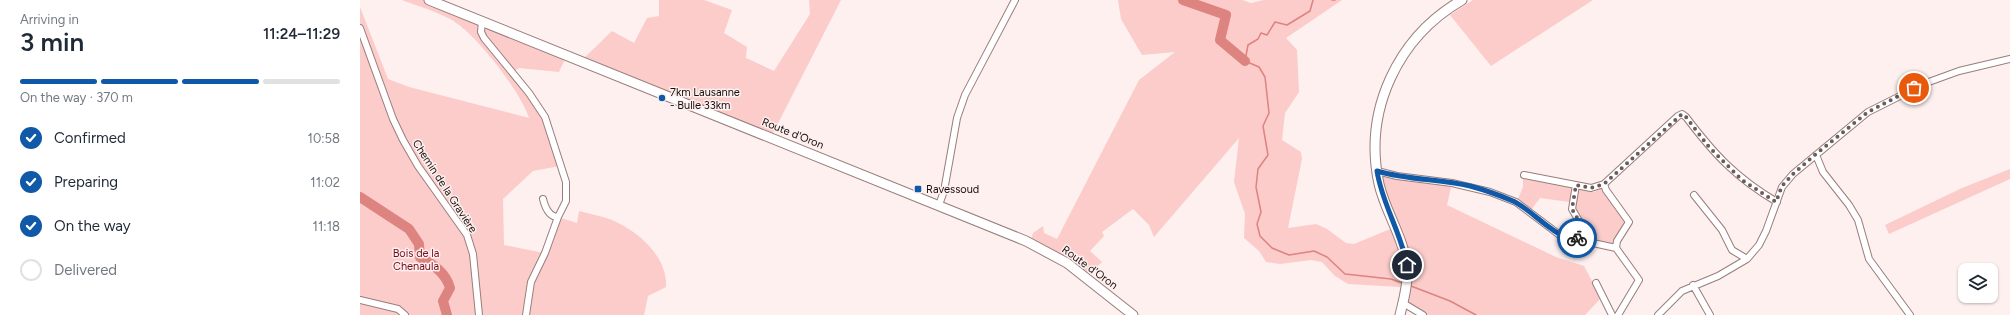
<!DOCTYPE html>
<html lang="en">
<head>
<meta charset="utf-8">
<style>
  body { margin:0; font-family:Figtree,sans-serif; background:#f2f2f3; color:#1f2937; height:100vh; display:flex; flex-direction:column; font-size:15px; white-space:nowrap }
  * { box-sizing:border-box; margin:0 }
  p { font-size:13px; color:#747a83 }
  .icon { flex:none; width:22px; height:22px; fill:none; stroke:currentColor; stroke-width:2; stroke-linecap:round; stroke-linejoin:round }
  .map { position:relative; flex:1; overflow:hidden }
  .panel { display:flex; flex-direction:column; background:#fff; width:360px }
  .panel>* { flex:none }
  .buttons { position:absolute; left:1598px; top:263px; display:grid; gap:8px }
  .buttons a { display:grid; place-items:center; width:40px; height:40px; border-radius:8px; background:#fff; box-shadow:0 1px 3px #0004; font-size:20px }
  .pin { position:absolute; display:grid; place-items:center; width:34px; height:34px; color:#fff; margin:-17px; border:2px solid #fff; border-radius:50%; box-shadow:0 1px 4px #0007 }
  .courier { position:absolute; display:grid; place-items:center; width:40px; height:40px; margin:-20px; border:3px solid #1058a8; border-radius:50%; background:#fff; color:#222; box-shadow:0 1px 5px #0007 }
  .head em { font-style:normal; font-weight:600 }
  .head div { display:flex; flex-direction:column-reverse }
  .head { display:flex; align-items:center; justify-content:space-between; height:68px; padding:0 20px }
  h1 { font-size:26px; font-weight:600; line-height:30px }
  .bar { display:grid; grid-template-columns:repeat(4,1fr); gap:6px 4px; align-content:center; height:48px; padding:0 20px }
  .bar i { height:5px; border-radius:3px; background:#e0e1e3 }
  .bar .active { background:#1058a8 }
  .bar p { grid-column:span 4 }
  ol { padding:0 20px; list-style:none }
  li { display:flex; align-items:center; gap:12px; height:44px }
  li p { margin-inline-start:auto }
  li .icon { padding:4px; border-radius:50%; background:#1058a8; color:#fff; stroke-width:4 }
  li:last-child { color:#747a83 }
  li i { width:22px; height:22px; border:2px solid #e0e1e3; border-radius:50% }
  main { display:flex; flex:1; min-height:0 }
  .map>svg:first-child { display:block }
</style>
</head>
<body>
<main>
<section class="panel">
<div class="head"><div><h1>3 min</h1><p>Arriving in</p></div><em>11:24–11:29</em></div>
<div class="bar"><i class="active"></i><i class="active"></i><i class="active"></i><i></i><p>On the way · 370 m</p></div>
<ol>
<li><svg class="icon" aria-label="check" viewBox="0 0 24 24"><path d="M5 12l5 5 9-10"/></svg>Confirmed<p>10:58</p></li>
<li><svg class="icon" aria-label="check" viewBox="0 0 24 24"><path d="M5 12l5 5 9-10"/></svg>Preparing<p>11:02</p></li>
<li><svg class="icon" aria-label="check" viewBox="0 0 24 24"><path d="M5 12l5 5 9-10"/></svg>On the way<p>11:18</p></li>
<li><i></i>Delivered</li>
</ol>
</section>
<div class="map">
<svg width="1650" height="315" viewBox="0 0 1650 315">
  <rect width="100%" height="100%" fill="#fdf0ef"/>
  <!-- green -->
  <path fill="#fbccc9" d="M42 0H69L207 55 199 72 159 68 152 73 181 109 200 166 173 171 143 199 144 245 184 253 198 217 217 223 219 211C230 214 242 216 252 220 278 231 308 257 306 287L288 296 284 315H0V7L28 79 49 87 169 118C161 92 115 32 90 19 75 11 58 6 42 0Z
    M299 0H344L372 10 364 33 387 47 386 58 414 71 450 14 449 0H481L411 137 221 61 252 31 274 43 287 18 299 16Z
    M758 0H882L891 3 904 0H982L926 38 937 50 939 92 925 113 922 140 941 152 942 159 928 228 956 224 967 229 986 243 994 244 1035 227 1017 171 1092 183 1087 205 1196 257 1224 266 1241 298 1225 315H1066L1043 303 1046 290 1040 287 988 284 975 276 962 262 951 260 920 264 906 262 899 251 884 238 885 214 874 182 879 138 794 237 789 225 773 209 742 232 744 236 730 251 742 262 730 273 671 240 673 233 683 226 684 233 697 239 779 80 815 52 782 55 761 19Z
    M1113 0H1233L1131 66 1090 15Z
    M1650 169V179L1529 234 1525 225 1602 188Z
    M1163 177 1213 188 1210 202 1180 198 1171 210 1157 201 1163 187Z
    M1242 188 1266 219 1265 225 1252 245 1225 239 1220 233 1214 201 1219 189 1234 192Z"/>
  <g fill="none" stroke-linecap="round" stroke-linejoin="round">
    <!-- stream -->
    <path stroke="#dd8380" stroke-width="1.5" d="M953 0 950 11 927 25 915 22 907 35 901 33 898 39 888 45 885 61 899 67 905 77 909 113 903 126 908 155 898 169 896 187 901 212 897 224 900 236 912 248 929 255 954 251 967 257 985 274 1031 279 1042 283
      M972 0H975
      M1051 286 1090 301 1116 315"/>
    <!-- river -->
    <path stroke="#dd8380" stroke-width="10" d="M823 0 866 15 860 40 885 61
      M0 197 49 229 59 244 60 257C73 264 86 273 90 288L83 301 87 315"/>
    <defs>
      <path id="street" d="M122 21 121 32 124 38 169 93 185 117 206 182V201L198 217C189 217 185 207 183 199
        M0 28 33 119 43 140 58 166 107 235 113 254 119 315
        M1456 155 1463 172 1489 205 1498 220 1509 259 1550 315
        M1017 171 1037 176 1092 183 1130 192 1156 202 1201 236 1256 248
        M1164 175 1231 188 1244 184
        M1216 185 1212 209 1219 221 1217 239
        M1334 195 1362 230 1372 250 1387 259
        M579 205 584 191 597 118 605 95 655 0
        M1236 283 1252 315
        M1333 285 1350 315
        M0 300 38 309 45 315
        M1043 303 1063 315
        M166 315 171 282 185 253 198 217
        M1258 315 1279 280 1256 248 1257 241 1269 222 1246 190 1244 184 1318 116 1322 114 1326 117C1354 154 1376 178 1417 202
        M1298 315 1322 291 1358 276 1387 259 1399 245 1406 231 1422 187 1433 174 1508 112 1566 83 1599 71 1650 59"/>
      <path id="secondary" d="M69 0 666 241 707 263 773 315
        M1040 315C1043 302 1047 289 1047 276 1048 243 1026 215 1019 184 1003 110 1038 37 1102 0"/>
    </defs>
    <!-- street casing -->
    <use href="#street" stroke="#9a7d7b" stroke-width="8"/>
    <!-- secondary casing -->
    <use href="#secondary" stroke="#9a7d7b" stroke-width="11"/>
    <!-- street -->
    <use href="#street" stroke="#fff" stroke-width="6"/>
    <!-- secondary -->
    <use href="#secondary" stroke="#fff" stroke-width="9"/>
  </g>
  <g fill="none" stroke-linecap="round" stroke-linejoin="round">
    <!-- done -->
    <path stroke="#685c5c" stroke-width="4" stroke-dasharray="0 7.2" d="M1217 238 1219 221 1212 209 1216 185 1231 188 1244 184 1322 114 1326 117 1349 147 1382 180 1416 202 1422 186 1433 174 1456 154 1508 112 1554 88"/>
    <!-- route -->
    <path stroke="#1058a8" stroke-width="5" d="M1047 265C1041 232 1022 204 1017 171 1048 180 1079 179 1110 186 1125 190 1139 195 1153 201 1170 208 1201 244 1217 238"/>
  </g>
  <!-- markers -->
  <g fill="#1058a8" stroke="#fdf0ef" stroke-width="1.5">
    <circle cx="302" cy="98" r="4"/>
    <rect x="554" y="185" width="8" height="8" rx="2"/>
  </g>
  <g text-anchor="middle" stroke-width="3" stroke-linejoin="round" paint-order="stroke">
    <!-- poi labels -->
    <g font-size="11" fill="#180d0d" stroke="#fdf0ef" text-anchor="start">
      <text x="310" y="96">7km Lausanne<tspan x="310" dy="13">- Bulle 33km</tspan></text>
      <text x="566" y="193">Ravessoud</text>
    </g>
    <!-- street labels -->
    <g font-size="11" fill="#180d0d" stroke="#fdf0ef">
      <text transform="translate(433 133) rotate(22)" y="4">Route d'Oron</text>
      <text transform="translate(85 186) rotate(57)" y="4">Chemin de la Gravière</text>
      <text transform="translate(730 267) rotate(36)" y="4">Route d'Oron</text>
    </g>
    <!-- park labels -->
    <g font-size="11" fill="#790a19" stroke="#fdf0ef">
      <text x="56" y="257">Bois de la<tspan x="56" dy="13">Chenaula</tspan></text>
    </g>
  </g>
</svg>
<div class="buttons">
<a><svg class="icon" aria-label="layers" viewBox="0 0 24 24"><path d="M12 4l9 5-9 5-9-5zM3 14l9 5 9-5"/></svg></a>
</div>
<div class="pin" style="left:1554px;top:88px;background:#ea580c"><svg class="icon" aria-label="bag" viewBox="0 0 24 24"><path d="M5 8h14l-1 12H6zM9 8a3 3 0 0 1 6 0"/></svg></div>
<div class="pin" style="left:1047px;top:265px;background:#1f2937"><svg class="icon" aria-label="home" viewBox="0 0 24 24"><path d="M3 11l9-7 9 7M6 9v11h12V9"/></svg></div>
<div class="courier" style="left:1217px;top:238px"><svg class="icon" aria-label="bike" viewBox="0 0 24 24"><circle cx="6" cy="16" r="4"/><circle cx="18" cy="16" r="4"/><path d="M6 16l4-8h5l3 8M10 8l3 8H6M13 5h3"/></svg></div>
</div>
</main>
</body>
</html>
